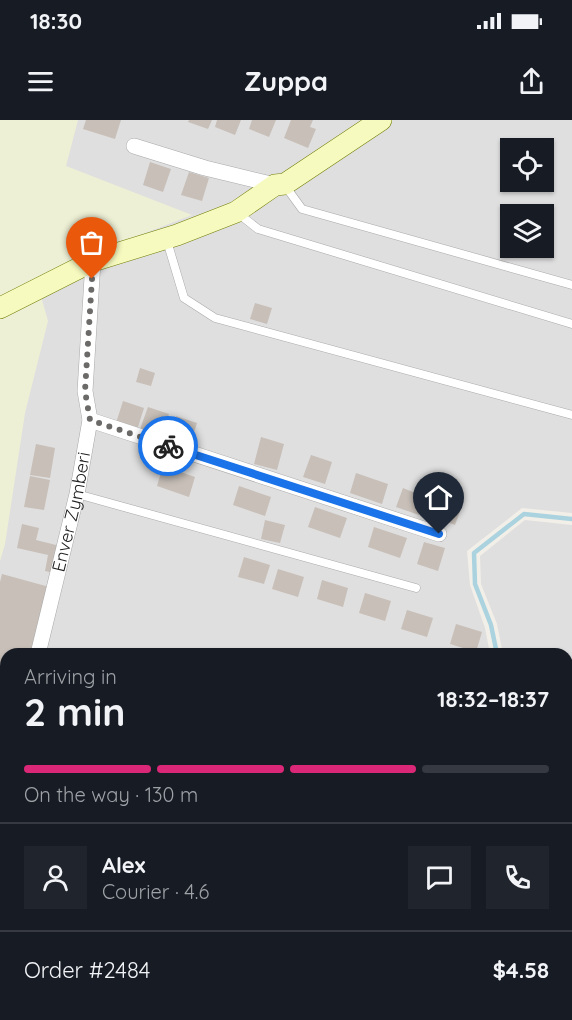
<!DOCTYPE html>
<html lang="en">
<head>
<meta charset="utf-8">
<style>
  body { margin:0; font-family:Quicksand,sans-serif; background:#20242c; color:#f1f3f6; height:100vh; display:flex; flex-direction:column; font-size:22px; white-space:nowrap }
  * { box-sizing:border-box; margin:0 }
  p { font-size:20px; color:#9ea1a6 }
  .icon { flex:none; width:33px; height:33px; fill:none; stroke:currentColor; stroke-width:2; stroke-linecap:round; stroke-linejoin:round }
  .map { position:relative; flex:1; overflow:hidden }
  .details { position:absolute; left:0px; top:528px; width:573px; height:372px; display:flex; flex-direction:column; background:#171b24; border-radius:18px 18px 0 0; box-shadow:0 2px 4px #0004 }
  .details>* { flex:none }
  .tools { position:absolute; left:500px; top:18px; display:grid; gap:12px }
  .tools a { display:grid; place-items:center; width:54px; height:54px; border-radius:0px; background:#171b24; box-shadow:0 2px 4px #0004; font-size:30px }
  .pin { position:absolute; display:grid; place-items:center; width:51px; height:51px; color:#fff; margin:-62px -26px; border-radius:50% 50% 50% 0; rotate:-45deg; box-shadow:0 0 6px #0007 }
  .pin .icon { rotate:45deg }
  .courier { position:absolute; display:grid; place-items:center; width:60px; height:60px; margin:-30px; border:4px solid #1a73e8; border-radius:50%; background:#fff; color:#222; box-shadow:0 2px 8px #0007 }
  .summary em { font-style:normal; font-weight:800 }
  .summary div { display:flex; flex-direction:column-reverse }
  .summary { display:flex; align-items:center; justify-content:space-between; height:102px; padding:0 24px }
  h1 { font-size:39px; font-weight:800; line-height:45px }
  .bar { display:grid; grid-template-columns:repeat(4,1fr); gap:9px 6px; align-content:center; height:72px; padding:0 24px }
  .bar i { height:8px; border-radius:4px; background:#363941 }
  .bar .active { background:#db2777 }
  .bar p { grid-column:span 4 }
  .line { display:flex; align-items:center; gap:15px; padding:0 24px; border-top:2px solid #363941 }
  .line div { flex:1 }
  .round { display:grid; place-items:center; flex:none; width:63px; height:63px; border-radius:0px; background:#20242c }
  .status { display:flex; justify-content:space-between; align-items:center; height:42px; padding:0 30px; background:#171b24; direction:ltr }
  .status svg { height:16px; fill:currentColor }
  header { display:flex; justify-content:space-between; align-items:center; height:78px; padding:0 24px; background:#171b24; font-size:27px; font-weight:800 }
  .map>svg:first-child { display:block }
</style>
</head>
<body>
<div class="status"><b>18:30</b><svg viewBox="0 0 49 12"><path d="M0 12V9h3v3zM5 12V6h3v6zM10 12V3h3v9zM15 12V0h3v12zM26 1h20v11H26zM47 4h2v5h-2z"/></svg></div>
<header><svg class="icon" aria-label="menu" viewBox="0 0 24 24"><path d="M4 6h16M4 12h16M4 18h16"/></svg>Zuppa<svg class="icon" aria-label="share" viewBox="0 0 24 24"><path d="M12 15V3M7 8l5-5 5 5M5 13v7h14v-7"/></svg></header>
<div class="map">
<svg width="572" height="900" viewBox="0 0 572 900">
  <rect width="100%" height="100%" fill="#f2efe9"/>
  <!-- residential -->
  <path fill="#e0dfdf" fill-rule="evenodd" d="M0 0H572V393L522 388 467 431 470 465 485 508 490 534H6V894H428L426 900H0ZM510 28H543V62H510ZM510 94H543V128H510Z
    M525 400 572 405V900H439L440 894H567V534H503L497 504 481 464 480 436Z"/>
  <!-- farmland -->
  <path fill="#eef0d5" d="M0 0H78L66 46 192 95 65 144 36 159 48 201 25 293 5 424 0 441Z
    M0 789 6 793V894H378L375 900H0Z"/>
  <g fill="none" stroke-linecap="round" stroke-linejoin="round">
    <!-- stream -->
    <path stroke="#aad3df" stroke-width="4.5" d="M497 534 491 505 475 464 474 433 524 394 572 399
      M433 900 434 894"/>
  </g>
  <!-- building -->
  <path fill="#c7bfb8" d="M86 0H121L115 19 83 9Z
    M189 0H212L208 9 188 2Z
    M217 0H241L235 15 215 7Z
    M252 0H276L269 17 249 9Z
    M291 0H313L310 7 316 9 308 28 284 18Z
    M150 42 171 49 163 72 143 65Z
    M189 52 209 58 202 81 181 75Z
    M255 183 272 188 267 204 250 199Z
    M140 248 155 253 151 266 136 262Z
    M123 281 144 288 137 310 116 303Z
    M148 287 169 294 162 316 140 309Z
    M176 296 197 303 190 325 168 318Z
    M261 317 284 324 277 350 254 344Z
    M36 324 55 328 50 358 30 355Z
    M311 335 332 342 325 364 303 357Z
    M163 346 195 357 189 377 157 366Z
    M356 353 388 364 382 384 350 373Z
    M30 356 50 360 44 390 24 387Z
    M239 366 271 377 265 396 233 385Z
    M403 368 425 377 419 395 396 387Z
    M440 377 462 386 455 405 432 396Z
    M315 387 347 398 340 418 308 407Z
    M265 400 285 405 280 423 261 419Z
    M22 404 39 408 36 420 60 426 54 453 45 451 48 435 17 428Z
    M374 407 407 418 400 438 368 427Z
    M424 422 445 428 438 451 417 444Z
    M244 437 270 445 264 464 238 457Z
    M278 449 304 457 298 477 272 469Z
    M2 454 53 468 35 534H6V558L0 556V462Z
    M322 460 348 468 343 487 317 479Z
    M365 473 391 481 385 501 359 493Z
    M407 490 433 498 427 517 401 509Z
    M456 504 482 512 476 532 450 524Z
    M0 589 6 591V619L0 617Z
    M567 852 572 853V874L567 873Z"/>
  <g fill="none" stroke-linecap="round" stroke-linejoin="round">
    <defs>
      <path id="lane" d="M286 67 302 89 572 165
        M239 94 258 109 572 204
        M167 121 184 178 215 198 572 295
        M77 374 416 468"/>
      <g id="street">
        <path d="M134 26 205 48 275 65"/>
        <path d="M90 300 439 414"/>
        <path id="s1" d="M38 534 77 374 90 300 85 271 93 141"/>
        <path d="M0 637 6 639"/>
        <path d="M0 677 6 654"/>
        <path d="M567 743 572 734"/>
        <path d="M567 797 572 798"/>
        <path d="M567 886 572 887"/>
        <path d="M521 900 524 894"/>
      </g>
      <path id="secondary" d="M0 188 93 141 177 115 236 92 275 65 285 64 381 0"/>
    </defs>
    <!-- lane casing -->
    <use href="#lane" stroke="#a9a9a9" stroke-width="9"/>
    <!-- street casing -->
    <use href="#street" stroke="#a9a9a9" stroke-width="16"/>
    <!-- secondary casing -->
    <use href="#secondary" stroke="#707d05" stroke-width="22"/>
    <!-- lane -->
    <use href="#lane" stroke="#fff" stroke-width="8"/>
    <!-- street -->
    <use href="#street" stroke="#fff" stroke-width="15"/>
    <!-- secondary -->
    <use href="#secondary" stroke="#f7fabf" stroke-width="21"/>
  </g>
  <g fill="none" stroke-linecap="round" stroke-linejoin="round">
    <!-- done -->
    <path stroke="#6b6a68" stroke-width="6" stroke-dasharray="0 10.8" d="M92 159 85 271 90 300 168 326"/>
    <!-- route -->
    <path stroke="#1a73e8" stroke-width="8" d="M168 326 439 414"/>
  </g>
  <g text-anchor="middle" stroke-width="4.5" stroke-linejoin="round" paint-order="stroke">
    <!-- street labels -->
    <g font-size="18" fill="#222" stroke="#fff">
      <text dy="6" stroke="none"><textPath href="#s1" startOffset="146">Enver Zymberi</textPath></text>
    </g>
  </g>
</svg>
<div class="tools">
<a><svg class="icon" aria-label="locate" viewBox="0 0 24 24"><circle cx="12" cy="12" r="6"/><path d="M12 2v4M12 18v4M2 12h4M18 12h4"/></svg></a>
<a><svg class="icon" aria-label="layers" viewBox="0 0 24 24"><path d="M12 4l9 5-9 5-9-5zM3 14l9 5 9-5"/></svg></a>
</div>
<div class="pin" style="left:92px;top:159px;background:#ea580c"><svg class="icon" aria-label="bag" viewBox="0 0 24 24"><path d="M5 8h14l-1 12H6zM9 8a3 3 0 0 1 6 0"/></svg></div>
<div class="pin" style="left:439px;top:414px;background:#1f2937"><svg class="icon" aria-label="home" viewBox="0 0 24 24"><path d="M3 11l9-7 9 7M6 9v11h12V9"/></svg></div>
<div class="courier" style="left:168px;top:326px"><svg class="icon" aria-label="bike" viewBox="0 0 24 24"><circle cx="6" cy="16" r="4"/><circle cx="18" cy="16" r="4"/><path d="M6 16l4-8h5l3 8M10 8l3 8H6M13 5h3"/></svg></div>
<section class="details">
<div class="summary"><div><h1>2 min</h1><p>Arriving in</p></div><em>18:32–18:37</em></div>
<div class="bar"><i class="active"></i><i class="active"></i><i class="active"></i><i></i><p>On the way · 130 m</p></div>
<div class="line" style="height:108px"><a class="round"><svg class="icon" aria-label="person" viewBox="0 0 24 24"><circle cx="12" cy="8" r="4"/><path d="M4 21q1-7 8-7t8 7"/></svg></a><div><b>Alex</b><p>Courier · 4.6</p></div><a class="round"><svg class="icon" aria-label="chat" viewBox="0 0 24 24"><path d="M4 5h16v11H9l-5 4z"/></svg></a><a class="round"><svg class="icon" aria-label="phone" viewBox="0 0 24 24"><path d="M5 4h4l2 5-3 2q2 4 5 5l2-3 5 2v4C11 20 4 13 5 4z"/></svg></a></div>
<div class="line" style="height:78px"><div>Order #2484</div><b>$4.58</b></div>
</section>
</div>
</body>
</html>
